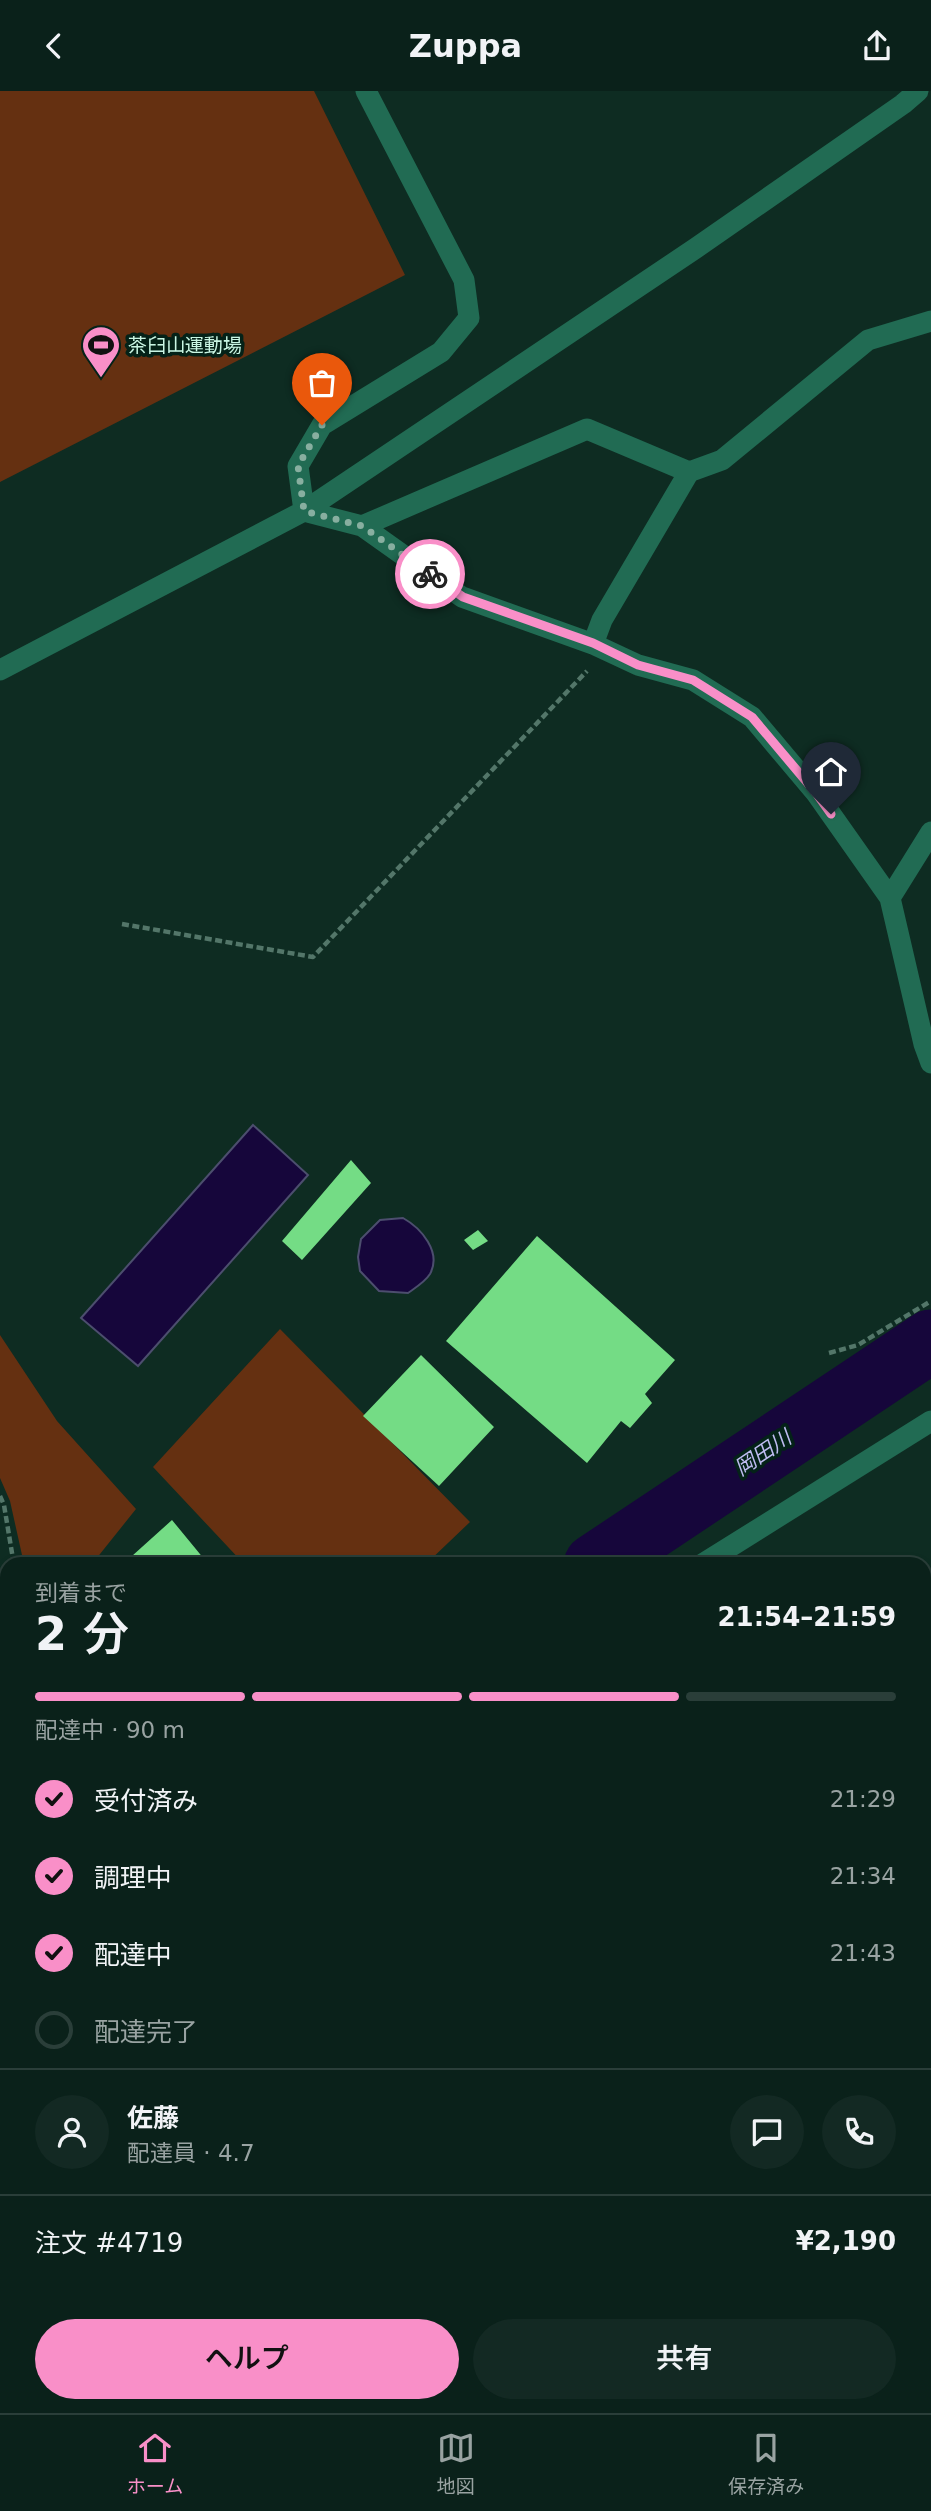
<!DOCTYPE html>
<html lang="ja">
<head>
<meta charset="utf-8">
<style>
  body { margin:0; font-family:"DejaVu Sans","Noto Sans JP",sans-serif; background:#132923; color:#f1f3f6; height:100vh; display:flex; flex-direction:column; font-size:26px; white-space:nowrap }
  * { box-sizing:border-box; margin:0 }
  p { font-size:23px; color:#99a3a2 }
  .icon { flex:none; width:38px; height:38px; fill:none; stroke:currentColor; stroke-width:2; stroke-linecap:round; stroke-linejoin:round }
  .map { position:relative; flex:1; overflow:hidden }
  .details { position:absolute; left:0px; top:1466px; width:931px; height:856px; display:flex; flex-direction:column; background:#0a211a; border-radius:21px 21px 0 0; box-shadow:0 4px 10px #0003,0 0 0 2px #2a3e39 }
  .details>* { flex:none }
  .pin { position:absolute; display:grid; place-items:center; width:60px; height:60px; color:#fff; margin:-72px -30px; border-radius:50% 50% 50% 0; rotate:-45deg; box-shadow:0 0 7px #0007 }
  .pin .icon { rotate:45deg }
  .courier { position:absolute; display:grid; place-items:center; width:70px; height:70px; margin:-35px; border:5px solid #f98fc8; border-radius:50%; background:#fff; color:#222; box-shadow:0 2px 9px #0007 }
  .headline em { font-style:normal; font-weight:600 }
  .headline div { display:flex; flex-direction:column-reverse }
  .headline { display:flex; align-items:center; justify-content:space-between; height:119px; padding:0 35px }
  h1 { font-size:46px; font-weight:600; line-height:52px }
  .bar { display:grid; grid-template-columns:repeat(4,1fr); gap:10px 7px; align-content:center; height:84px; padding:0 35px }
  .bar i { height:9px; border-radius:5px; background:#2a3e39 }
  .bar .on { background:#f98fc8 }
  .bar p { grid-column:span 4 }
  .line { display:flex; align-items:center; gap:18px; padding:0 35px; border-top:2px solid #2a3e39 }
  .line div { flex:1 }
  .round { display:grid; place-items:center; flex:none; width:74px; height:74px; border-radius:37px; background:#132923 }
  ol { padding:0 35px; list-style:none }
  li { display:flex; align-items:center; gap:21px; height:77px }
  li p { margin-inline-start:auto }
  li .icon { padding:7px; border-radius:50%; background:#f98fc8; color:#111; stroke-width:4 }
  li:last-child { color:#99a3a2 }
  li i { width:38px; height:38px; border:4px solid #2a3e39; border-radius:50% }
  .cta { display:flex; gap:14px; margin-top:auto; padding:14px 35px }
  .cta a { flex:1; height:80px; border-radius:42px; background:#f98fc8; color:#111; font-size:28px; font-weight:600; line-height:80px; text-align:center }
  .cta a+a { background:#132923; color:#f1f3f6 }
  header { display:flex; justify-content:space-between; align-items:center; height:91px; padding:0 35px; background:#0a211a; font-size:32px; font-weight:600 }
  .tabs { display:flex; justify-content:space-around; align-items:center; height:98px; border-top:2px solid #2a3e39; background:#0a211a; font-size:19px; color:#99a3a2 }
  .tabs a { display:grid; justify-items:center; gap:4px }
  .tabs .on { color:#f98fc8 }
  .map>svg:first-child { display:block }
</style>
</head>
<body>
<header><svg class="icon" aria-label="back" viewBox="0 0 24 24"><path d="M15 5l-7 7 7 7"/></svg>Zuppa<svg class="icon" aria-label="share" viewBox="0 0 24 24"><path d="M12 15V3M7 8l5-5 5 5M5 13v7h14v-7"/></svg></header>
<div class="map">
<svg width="931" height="2322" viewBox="0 0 931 2322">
  <rect width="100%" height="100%" fill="#0e2c22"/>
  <!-- green -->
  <path fill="#653011" d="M0 0H314L405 184 0 391Z
    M280 1238 470 1431 426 1473H244L153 1376Z
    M0 1244 57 1330 136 1418 92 1473H24L10 1410 0 1387Z"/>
  <!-- water -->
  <path fill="#16063b" stroke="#4c4e6e" stroke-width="2" d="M253 1034 308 1084 138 1275 81 1227Z
    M403 1127C421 1137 442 1161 430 1183 425 1191 415 1197 408 1202L379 1200 360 1180 358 1166 361 1148 380 1129Z"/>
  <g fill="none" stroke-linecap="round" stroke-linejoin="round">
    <!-- stream -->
    <path stroke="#4c4e6e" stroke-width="10" d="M924 1569 931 1564
      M0 2115 7 2110"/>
    <!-- river -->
    <path stroke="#16063b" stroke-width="63" d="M595 1474 931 1250
      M0 1850 7 1846"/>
  </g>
  <!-- building -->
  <path fill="#74dc85" d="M351 1069 371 1092 302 1169 282 1150Z
    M478 1139 488 1150 473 1159 464 1149Z
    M537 1145 675 1269 645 1303 652 1312 630 1337 621 1330 587 1372 446 1250Z
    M421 1264 494 1336 439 1395 363 1325Z
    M172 1429 209 1474H122Z"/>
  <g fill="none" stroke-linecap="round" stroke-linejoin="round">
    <!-- path -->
    <path stroke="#537669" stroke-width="4.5" stroke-dasharray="7 3.5" stroke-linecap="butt" d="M122 833 313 866 587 580
      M829 1262 858 1254 931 1210
      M0 1405 4 1414 14 1474
      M0 1639 7 1626"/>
    <!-- minor -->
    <path stroke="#216b53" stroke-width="21" d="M304 420 362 435 462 506 593 553 638 574 693 589 752 626 816 702 890 807 924 953 931 972
      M304 420 298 375 322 334 441 261 469 227 464 189 366 0
      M362 435 587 338 689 381
      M593 553 602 529 689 381 722 369 868 249 931 230
      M0 579 304 420 696 157 903 13 918 0
      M890 807 931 741
      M701 1474 931 1330
      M924 1584 931 1580
      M0 1910 7 1906
      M0 2219 7 2214
      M924 2241 931 2250
      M0 2257 7 2266
      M924 2306 931 2302
      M46 2315 52 2322
      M115 2322 123 2315
      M895 2322 907 2315"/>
  </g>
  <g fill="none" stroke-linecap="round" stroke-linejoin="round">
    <!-- done -->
    <path stroke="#88afa0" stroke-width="7" stroke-dasharray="0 12.6" d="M322 334 298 375 304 420 362 435 430 483"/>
    <!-- route -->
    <path stroke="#f98fc8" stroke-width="9" d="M430 483 463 506 593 552 638 574 693 589 752 626 816 702 831 723"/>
  </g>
  <!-- icons -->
  <defs>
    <symbol id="stadium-pin" viewBox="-11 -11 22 30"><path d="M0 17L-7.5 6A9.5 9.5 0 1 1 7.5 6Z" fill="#f98fc8" stroke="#042218"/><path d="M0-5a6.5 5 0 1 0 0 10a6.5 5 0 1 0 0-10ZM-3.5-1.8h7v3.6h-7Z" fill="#111"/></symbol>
  </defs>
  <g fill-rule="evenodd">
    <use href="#stadium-pin" x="79" y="232" width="44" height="60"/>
  </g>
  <g text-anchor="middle" stroke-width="7" stroke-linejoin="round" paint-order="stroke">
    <!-- poi labels -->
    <g font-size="19" fill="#caf6e4" stroke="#042218" text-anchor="start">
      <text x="128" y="261">茶臼山運動場</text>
    </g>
    <!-- water labels -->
    <g font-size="21" font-style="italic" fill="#bebbf0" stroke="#042218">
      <text transform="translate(763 1362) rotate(-34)" y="7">岡田川</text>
    </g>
  </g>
</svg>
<div class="pin" style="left:322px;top:334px;background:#ea580c"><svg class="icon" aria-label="bag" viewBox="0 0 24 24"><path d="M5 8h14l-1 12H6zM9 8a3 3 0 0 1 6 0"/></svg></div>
<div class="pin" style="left:831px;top:723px;background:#1f2937"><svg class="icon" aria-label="home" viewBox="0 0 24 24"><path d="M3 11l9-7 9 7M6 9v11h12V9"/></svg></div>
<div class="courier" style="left:430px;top:483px"><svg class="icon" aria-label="bike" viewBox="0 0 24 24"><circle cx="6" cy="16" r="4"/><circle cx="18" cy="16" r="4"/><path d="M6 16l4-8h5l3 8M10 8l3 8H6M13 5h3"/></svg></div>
<section class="details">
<div class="headline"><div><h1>2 分</h1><p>到着まで</p></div><em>21:54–21:59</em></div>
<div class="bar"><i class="on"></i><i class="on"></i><i class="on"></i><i></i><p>配達中 · 90 m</p></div>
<ol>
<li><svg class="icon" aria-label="check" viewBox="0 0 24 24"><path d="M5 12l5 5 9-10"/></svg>受付済み<p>21:29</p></li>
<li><svg class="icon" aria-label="check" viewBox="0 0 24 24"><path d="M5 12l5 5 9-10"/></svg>調理中<p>21:34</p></li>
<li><svg class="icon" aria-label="check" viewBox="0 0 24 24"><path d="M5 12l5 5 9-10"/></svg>配達中<p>21:43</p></li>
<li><i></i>配達完了</li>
</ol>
<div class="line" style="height:126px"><a class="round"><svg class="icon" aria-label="person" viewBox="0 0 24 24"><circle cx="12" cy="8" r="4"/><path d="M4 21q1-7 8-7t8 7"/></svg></a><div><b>佐藤</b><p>配達員 · 4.7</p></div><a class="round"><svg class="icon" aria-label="chat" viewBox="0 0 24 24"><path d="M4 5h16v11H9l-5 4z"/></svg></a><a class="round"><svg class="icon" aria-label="phone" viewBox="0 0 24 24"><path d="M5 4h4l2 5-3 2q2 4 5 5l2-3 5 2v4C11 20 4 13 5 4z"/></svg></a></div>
<div class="line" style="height:91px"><div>注文 #4719</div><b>¥2,190</b></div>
<div class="cta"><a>ヘルプ</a><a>共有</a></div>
</section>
</div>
<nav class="tabs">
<a class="on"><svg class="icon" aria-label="home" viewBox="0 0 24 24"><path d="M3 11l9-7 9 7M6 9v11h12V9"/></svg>ホーム</a>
<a><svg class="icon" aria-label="map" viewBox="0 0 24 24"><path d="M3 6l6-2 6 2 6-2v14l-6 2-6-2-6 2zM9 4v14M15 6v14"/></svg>地図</a>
<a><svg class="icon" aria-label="saved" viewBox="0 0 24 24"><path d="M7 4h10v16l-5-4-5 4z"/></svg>保存済み</a>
</nav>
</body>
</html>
